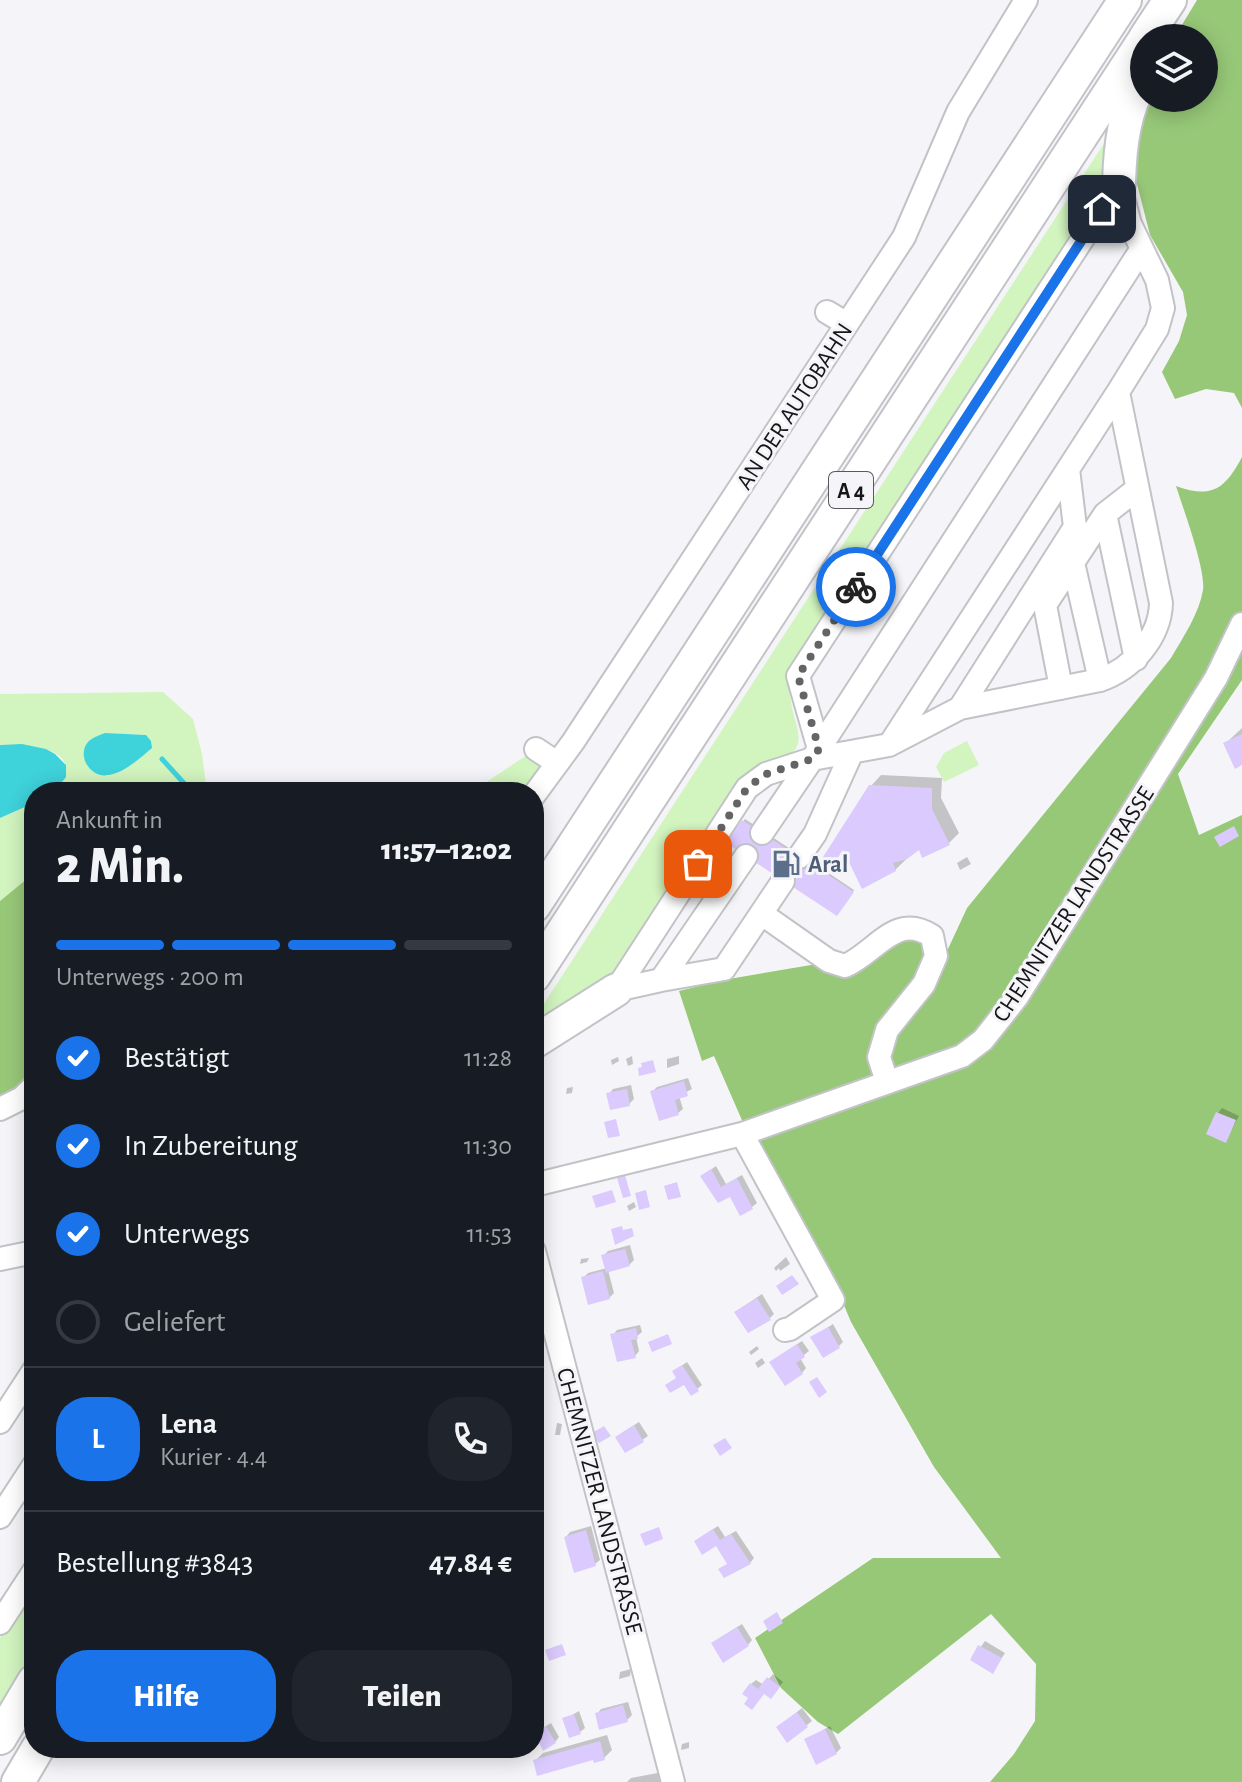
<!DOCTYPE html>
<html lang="de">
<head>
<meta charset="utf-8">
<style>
  body { margin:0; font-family:"Alegreya Sans",sans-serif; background:#20242c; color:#f1f3f6; height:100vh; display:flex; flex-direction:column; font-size:30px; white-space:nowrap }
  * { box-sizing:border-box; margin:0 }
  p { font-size:26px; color:#9ea1a6 }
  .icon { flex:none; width:44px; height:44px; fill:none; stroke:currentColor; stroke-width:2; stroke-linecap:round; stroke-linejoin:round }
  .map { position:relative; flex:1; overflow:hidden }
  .panel { position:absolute; left:24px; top:782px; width:520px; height:976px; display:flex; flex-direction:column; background:#171b24; border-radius:32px; box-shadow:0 4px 20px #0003 }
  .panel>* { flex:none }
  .tools { position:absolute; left:1130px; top:24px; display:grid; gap:16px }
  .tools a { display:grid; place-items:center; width:88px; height:88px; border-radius:50%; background:#171b24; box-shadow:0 4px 20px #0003; font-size:40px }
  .pin { position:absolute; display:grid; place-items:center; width:68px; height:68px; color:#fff; margin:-34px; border-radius:16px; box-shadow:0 4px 12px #0006 }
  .courier { position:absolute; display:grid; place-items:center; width:80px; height:80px; margin:-40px; border:6px solid #1a73e8; border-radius:50%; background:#fff; color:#222; box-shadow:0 2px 10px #0007 }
  .summary em { font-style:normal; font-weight:800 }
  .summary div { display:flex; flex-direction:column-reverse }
  .summary { display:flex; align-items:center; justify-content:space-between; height:136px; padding:0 32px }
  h1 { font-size:52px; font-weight:800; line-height:60px }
  .bar { display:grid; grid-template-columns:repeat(4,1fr); gap:12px 8px; align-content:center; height:96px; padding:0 32px }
  .bar i { height:10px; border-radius:6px; background:#363941 }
  .bar .current { background:#1a73e8 }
  .bar p { grid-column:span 4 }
  .line { display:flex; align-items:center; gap:20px; padding:0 32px; border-top:2px solid #363941 }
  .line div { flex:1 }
  .round { display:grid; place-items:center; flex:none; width:84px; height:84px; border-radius:32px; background:#20242c }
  ol { padding:0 32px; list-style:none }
  li { display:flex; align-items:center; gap:24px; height:88px }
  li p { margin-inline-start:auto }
  li .icon { padding:8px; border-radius:50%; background:#1a73e8; color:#fff; stroke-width:4 }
  li:last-child { color:#9ea1a6 }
  li i { width:44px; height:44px; border:4px solid #363941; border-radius:50% }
  .button { display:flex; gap:16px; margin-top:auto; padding:16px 32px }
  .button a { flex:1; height:92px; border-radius:32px; background:#1a73e8; color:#fff; font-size:32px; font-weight:800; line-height:92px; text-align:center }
  .button a+a { background:#20242c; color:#f1f3f6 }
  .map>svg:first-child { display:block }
</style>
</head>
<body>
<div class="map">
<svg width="1242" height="1782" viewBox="0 0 1242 1782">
  <rect width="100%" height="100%" fill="#f5f5f9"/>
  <!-- green -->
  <path fill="#d2f4bf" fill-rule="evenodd" d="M1114 128 1113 180 790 682C787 730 825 747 762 768L608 985 534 1034V1019Z
    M163 692 193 719 202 754 207 792H172L168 787 145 792H54C60 788 61 784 64 776 77 746 17 744 0 745V694ZM105 733 146 735 139 758 107 776 88 767 84 751Z
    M967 741 979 765 944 782 936 767 944 753Z
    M536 749 545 767 527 792H423L485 783Z
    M34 803V873L0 901V818Z
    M34 1586V1649L0 1708V1638Z"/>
  <!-- forest -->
  <path fill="#97c878" d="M1197 0H1242V408L1234 393 1206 389 1175 399 1162 372 1179 341 1187 315 1183 292 1150 235 1136 180 1123 176 1144 98H1204V38H1174Z
    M1242 457V680L1178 774 1199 835 1242 815V1782H990L1014 1754 1035 1721 1036 1664 991 1614 838 1734 818 1722 781 1688 755 1638 873 1558H1001L934 1467 851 1322 841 1298 751 1141 714 1056 702 1061 679 991 723 980 817 964C856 991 857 971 887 949 893 945 902 942 910 938L948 949 967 908 1171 658C1183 637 1199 614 1203 590 1206 570 1183 508 1176 486 1212 499 1225 489 1242 457Z
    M34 873V1074L0 1099V901Z"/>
  <!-- water -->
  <path fill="#3ed2db" d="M105 733 146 735 151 741 152 748C140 758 124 773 109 775 91 779 76 756 88 742 93 737 100 735 105 733Z
    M22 744 46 749 55 754 66 765V777L54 792H34V803L0 818V745Z"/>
  <!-- shadow -->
  <path fill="#0003" d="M1242 728V763L1225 744Z
    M881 775 942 778 941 798 959 833 949 843 920 846 895 870 843 848 827 872 854 890 839 912 728 843 745 819 819 868 871 786Z
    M967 857 971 864 960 870 957 863Z
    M632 1056 633 1064 628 1066 626 1059Z
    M679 1056V1064L667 1068V1059Z
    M618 1057 619 1061 612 1065 611 1060Z
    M688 1078 692 1089 679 1096 683 1109 678 1113 652 1092 657 1087Z
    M631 1085 634 1099 629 1104 609 1094 613 1089Z
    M573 1087 572 1093 566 1094 567 1088Z
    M1222 1108 1239 1116 1225 1141 1218 1113Z
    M716 1166 726 1184 742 1175 757 1203 752 1207 741 1213 730 1194 702 1176Z
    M634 1202 636 1207 629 1211 627 1206Z
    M630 1245 634 1260 629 1265 608 1270 614 1293 609 1298 583 1278 588 1273 607 1268 603 1256 608 1251Z
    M786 1257 790 1264 780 1271 779 1268 776 1271 774 1268Z
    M589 1258 587 1262 580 1264 581 1259Z
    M762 1294 774 1314 770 1318 741 1308Z
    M534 1298 541 1315 534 1320Z
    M833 1324 843 1342 839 1346 813 1337Z
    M640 1325 642 1332 636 1337 639 1351 635 1356 613 1335 617 1330Z
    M802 1341 809 1351 800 1358 806 1368 802 1373 776 1358Z
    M757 1346 759 1349 751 1355 749 1352Z
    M762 1358 765 1363 758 1368 755 1363Z
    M687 1362 702 1385 697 1389 678 1377 674 1371Z
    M639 1422 648 1436 626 1451 622 1433Z
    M557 1423 562 1424 560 1435H555Z
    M591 1526 600 1560 595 1564 566 1537 570 1532Z
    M718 1526 725 1537 736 1531 754 1558 750 1563 729 1564 717 1543 701 1537Z
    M742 1624 752 1640 748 1645 718 1639Z
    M985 1641 1005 1653 993 1671 972 1659Z
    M631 1669 630 1676 619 1679 620 1672Z
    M773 1674 783 1682 775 1692H764L751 1698V1684L756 1680 764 1685Z
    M628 1702 632 1715 627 1720 597 1714 601 1709Z
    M802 1708 812 1721 788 1740 783 1723Z
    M579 1711 585 1728 580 1732 565 1719Z
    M551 1723 559 1737 555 1742 535 1733Z
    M830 1726 841 1748 836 1753 806 1740Z
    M607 1735 612 1750 604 1758 535 1761 543 1753Z
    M689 1742V1748L681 1750 682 1744Z
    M663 1772 665 1782H627L631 1778Z"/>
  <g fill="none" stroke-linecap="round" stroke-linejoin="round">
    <!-- stream -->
    <path stroke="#3ed2db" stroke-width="5" d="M162 759 192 792"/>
  </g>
  <!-- building -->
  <path fill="#dbcafd" d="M1242 734V765L1235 769 1223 743Z
    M869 785 932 788V809L950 845 922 858 919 850 907 859 893 863 896 871 862 889 843 850 827 874 854 892 837 916 726 843 742 820 816 868Z
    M1234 826 1239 836 1220 847 1214 837Z
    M653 1060 656 1072 639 1076 638 1068 642 1067 641 1063Z
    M684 1081 688 1096 675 1100 679 1115 659 1121 650 1091Z
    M627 1089 630 1106 610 1110 606 1093Z
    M1216 1112 1236 1120 1226 1143 1206 1134Z
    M616 1119 620 1136 608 1138 604 1122Z
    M711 1169 721 1187 737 1178 753 1209 740 1216 730 1197 718 1203 700 1176Z
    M625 1175 631 1196 623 1198 617 1178Z
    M677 1182 681 1197 668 1200 664 1186Z
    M612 1190 616 1202 596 1208 592 1196Z
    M646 1190 650 1207 639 1210 635 1193Z
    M622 1226 623 1230 632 1228 634 1236 615 1245 611 1229Z
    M625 1249 630 1266 606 1273 601 1255Z
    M603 1271 610 1299 588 1305 581 1277Z
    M792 1275 799 1284 782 1295 776 1286Z
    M757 1298 771 1320 748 1333 734 1312Z
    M828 1327 840 1348 823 1358 810 1337Z
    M636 1328 638 1339 631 1340 636 1358 617 1362 610 1334Z
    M668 1334 672 1344 652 1352 648 1342Z
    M797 1344 805 1357 796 1363 803 1374 785 1386 769 1362Z
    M682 1365 699 1391 691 1396 684 1385 670 1393 665 1385 676 1378 672 1371Z
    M817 1377 827 1392 819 1398 809 1382Z
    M634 1425 644 1442 625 1453 615 1437Z
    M604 1426 611 1436 599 1443 592 1433Z
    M725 1438 732 1448 720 1456 713 1445Z
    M659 1527 663 1539 645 1546 640 1534Z
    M713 1529 720 1540 731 1534 751 1564 724 1578 718 1569 727 1564 716 1546 702 1555 694 1541Z
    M586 1530 596 1566 574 1573 564 1537Z
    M777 1612 783 1623 769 1632 763 1621Z
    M737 1627 749 1646 723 1663 711 1643Z
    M562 1644 566 1655 549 1661 545 1650Z
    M978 1645 1002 1658 993 1674 970 1660Z
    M767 1677 780 1687 771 1699 764 1694 752 1710 744 1704 748 1698 742 1694 750 1683 758 1689Z
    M623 1705 628 1722 599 1730 595 1713Z
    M797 1712 808 1727 787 1743 776 1727Z
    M574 1714 581 1734 569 1738 562 1718Z
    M546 1726 556 1743 543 1751 534 1732Z
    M825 1729 837 1754 816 1765 804 1739Z
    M600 1741 605 1760 594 1763 593 1760 537 1776 533 1760Z"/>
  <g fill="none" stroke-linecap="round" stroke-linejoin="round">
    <defs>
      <path id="minor" d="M827 312 847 324
        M1105 514 1136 659
        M1073 563 1100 680
        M1061 688 1045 605 1105 514 1137 489
        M960 708 1075 527 1068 469
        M890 744 1118 392
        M536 749 557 763
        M819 749 798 676 1119 183
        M534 795 573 742 904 237 958 112 1026 0
        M762 833 819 749 1141 250
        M799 857 815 834 852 752
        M762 914 829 961 845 966C877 952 895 912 932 936L936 956 924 984 887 1030 879 1057 887 1082
        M661 980 724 969 783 881
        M616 990 747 788 766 774 812 759 889 745 960 708 1100 680C1132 669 1160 638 1161 603L1118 392 1157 329 1163 308 1157 280 1130 224 1119 183
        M616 990 661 980 746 856
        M0 1109 22 1098 34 1086
        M742 1134 833 1300 790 1329 785 1330
        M534 1185 742 1134 962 1056 983 1040 1017 997 1216 678 1242 624
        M534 1251 673 1782
        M0 1259 34 1252
        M0 1422 34 1370
        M0 1517 34 1465
        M0 1623 34 1571"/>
      <path id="highway" d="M1145 38 1170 0
        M1119 183C1120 146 1124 109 1144 77
        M534 906 1125 0
        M534 976 1144 40
        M534 1042 616 990
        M0 1738 34 1681
        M18 1782 38 1748"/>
    </defs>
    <!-- minor casing -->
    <use href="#minor" stroke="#c2c3c6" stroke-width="26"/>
    <!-- highway casing -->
    <use href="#highway" stroke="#c2c3c6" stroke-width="36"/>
    <!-- minor -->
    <use href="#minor" stroke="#fff" stroke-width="22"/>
    <!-- highway -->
    <use href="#highway" stroke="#fff" stroke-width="32"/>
  </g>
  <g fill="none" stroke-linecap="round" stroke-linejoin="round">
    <!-- done -->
    <path stroke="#646466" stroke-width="8" stroke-dasharray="0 14.4" d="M698 864 747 788 766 774 812 759 819 749 798 676 856 587"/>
    <!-- route -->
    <path stroke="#1a73e8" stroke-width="10" d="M856 587 1102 209"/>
  </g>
  <!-- icons -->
  <defs>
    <symbol id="fuel-bare" viewBox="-9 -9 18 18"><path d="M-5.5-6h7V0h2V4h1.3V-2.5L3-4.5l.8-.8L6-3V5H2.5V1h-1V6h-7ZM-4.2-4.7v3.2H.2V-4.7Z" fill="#5c6f8a" stroke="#f5f5f9" stroke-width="2.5" paint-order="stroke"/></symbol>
  </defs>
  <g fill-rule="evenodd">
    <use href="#fuel-bare" x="766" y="844" width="40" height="40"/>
  </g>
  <g text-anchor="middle" stroke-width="6" stroke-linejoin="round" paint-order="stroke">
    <!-- shield labels -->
    <rect fill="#f5f5f9" stroke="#59595b" stroke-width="2" x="829" y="472" width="44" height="36" rx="6"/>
    <g font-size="22" font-weight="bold" fill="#161617">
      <text x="851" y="498">A 4</text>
    </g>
    <!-- street labels -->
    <g font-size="24" fill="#161617" stroke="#f5f5f9">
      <text transform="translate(794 406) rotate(-57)" y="8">AN DER AUTOBAHN</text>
      <text transform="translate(1073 904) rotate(-57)" y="8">CHEMNITZER LANDSTRASSE</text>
      <text transform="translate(600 1501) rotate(75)" y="8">CHEMNITZER LANDSTRASSE</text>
    </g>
    <!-- service labels -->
    <g font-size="24" font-weight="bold" fill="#4e5e75" stroke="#f5f5f9" text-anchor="start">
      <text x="808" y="872">Aral</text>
    </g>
  </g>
</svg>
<div class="tools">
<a><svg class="icon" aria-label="layers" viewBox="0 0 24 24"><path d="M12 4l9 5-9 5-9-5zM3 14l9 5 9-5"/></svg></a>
</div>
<div class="pin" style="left:698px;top:864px;background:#ea580c"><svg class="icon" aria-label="bag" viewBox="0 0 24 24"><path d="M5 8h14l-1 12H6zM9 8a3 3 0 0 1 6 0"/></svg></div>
<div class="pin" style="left:1102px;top:209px;background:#1f2937"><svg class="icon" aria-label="home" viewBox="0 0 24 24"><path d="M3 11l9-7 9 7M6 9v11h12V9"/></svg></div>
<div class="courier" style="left:856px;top:587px"><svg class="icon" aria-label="bike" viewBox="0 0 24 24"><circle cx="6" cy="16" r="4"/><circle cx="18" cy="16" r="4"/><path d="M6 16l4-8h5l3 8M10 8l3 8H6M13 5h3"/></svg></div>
<section class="panel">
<div class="summary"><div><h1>2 Min.</h1><p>Ankunft in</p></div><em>11:57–12:02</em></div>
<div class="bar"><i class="current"></i><i class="current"></i><i class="current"></i><i></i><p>Unterwegs · 200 m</p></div>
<ol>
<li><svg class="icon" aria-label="check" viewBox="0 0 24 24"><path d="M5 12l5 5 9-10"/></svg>Bestätigt<p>11:28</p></li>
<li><svg class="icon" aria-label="check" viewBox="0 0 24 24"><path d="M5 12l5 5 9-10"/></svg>In Zubereitung<p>11:30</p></li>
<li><svg class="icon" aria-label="check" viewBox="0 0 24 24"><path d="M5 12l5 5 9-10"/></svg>Unterwegs<p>11:53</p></li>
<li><i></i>Geliefert</li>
</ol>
<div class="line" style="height:144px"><b class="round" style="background:#1a73e8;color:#fff">L</b><div><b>Lena</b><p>Kurier · 4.4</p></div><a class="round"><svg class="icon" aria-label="phone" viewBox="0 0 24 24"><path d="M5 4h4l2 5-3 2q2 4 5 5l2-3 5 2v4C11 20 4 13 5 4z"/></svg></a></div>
<div class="line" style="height:104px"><div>Bestellung #3843</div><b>47.84 €</b></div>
<div class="button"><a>Hilfe</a><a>Teilen</a></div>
</section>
</div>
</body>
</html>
